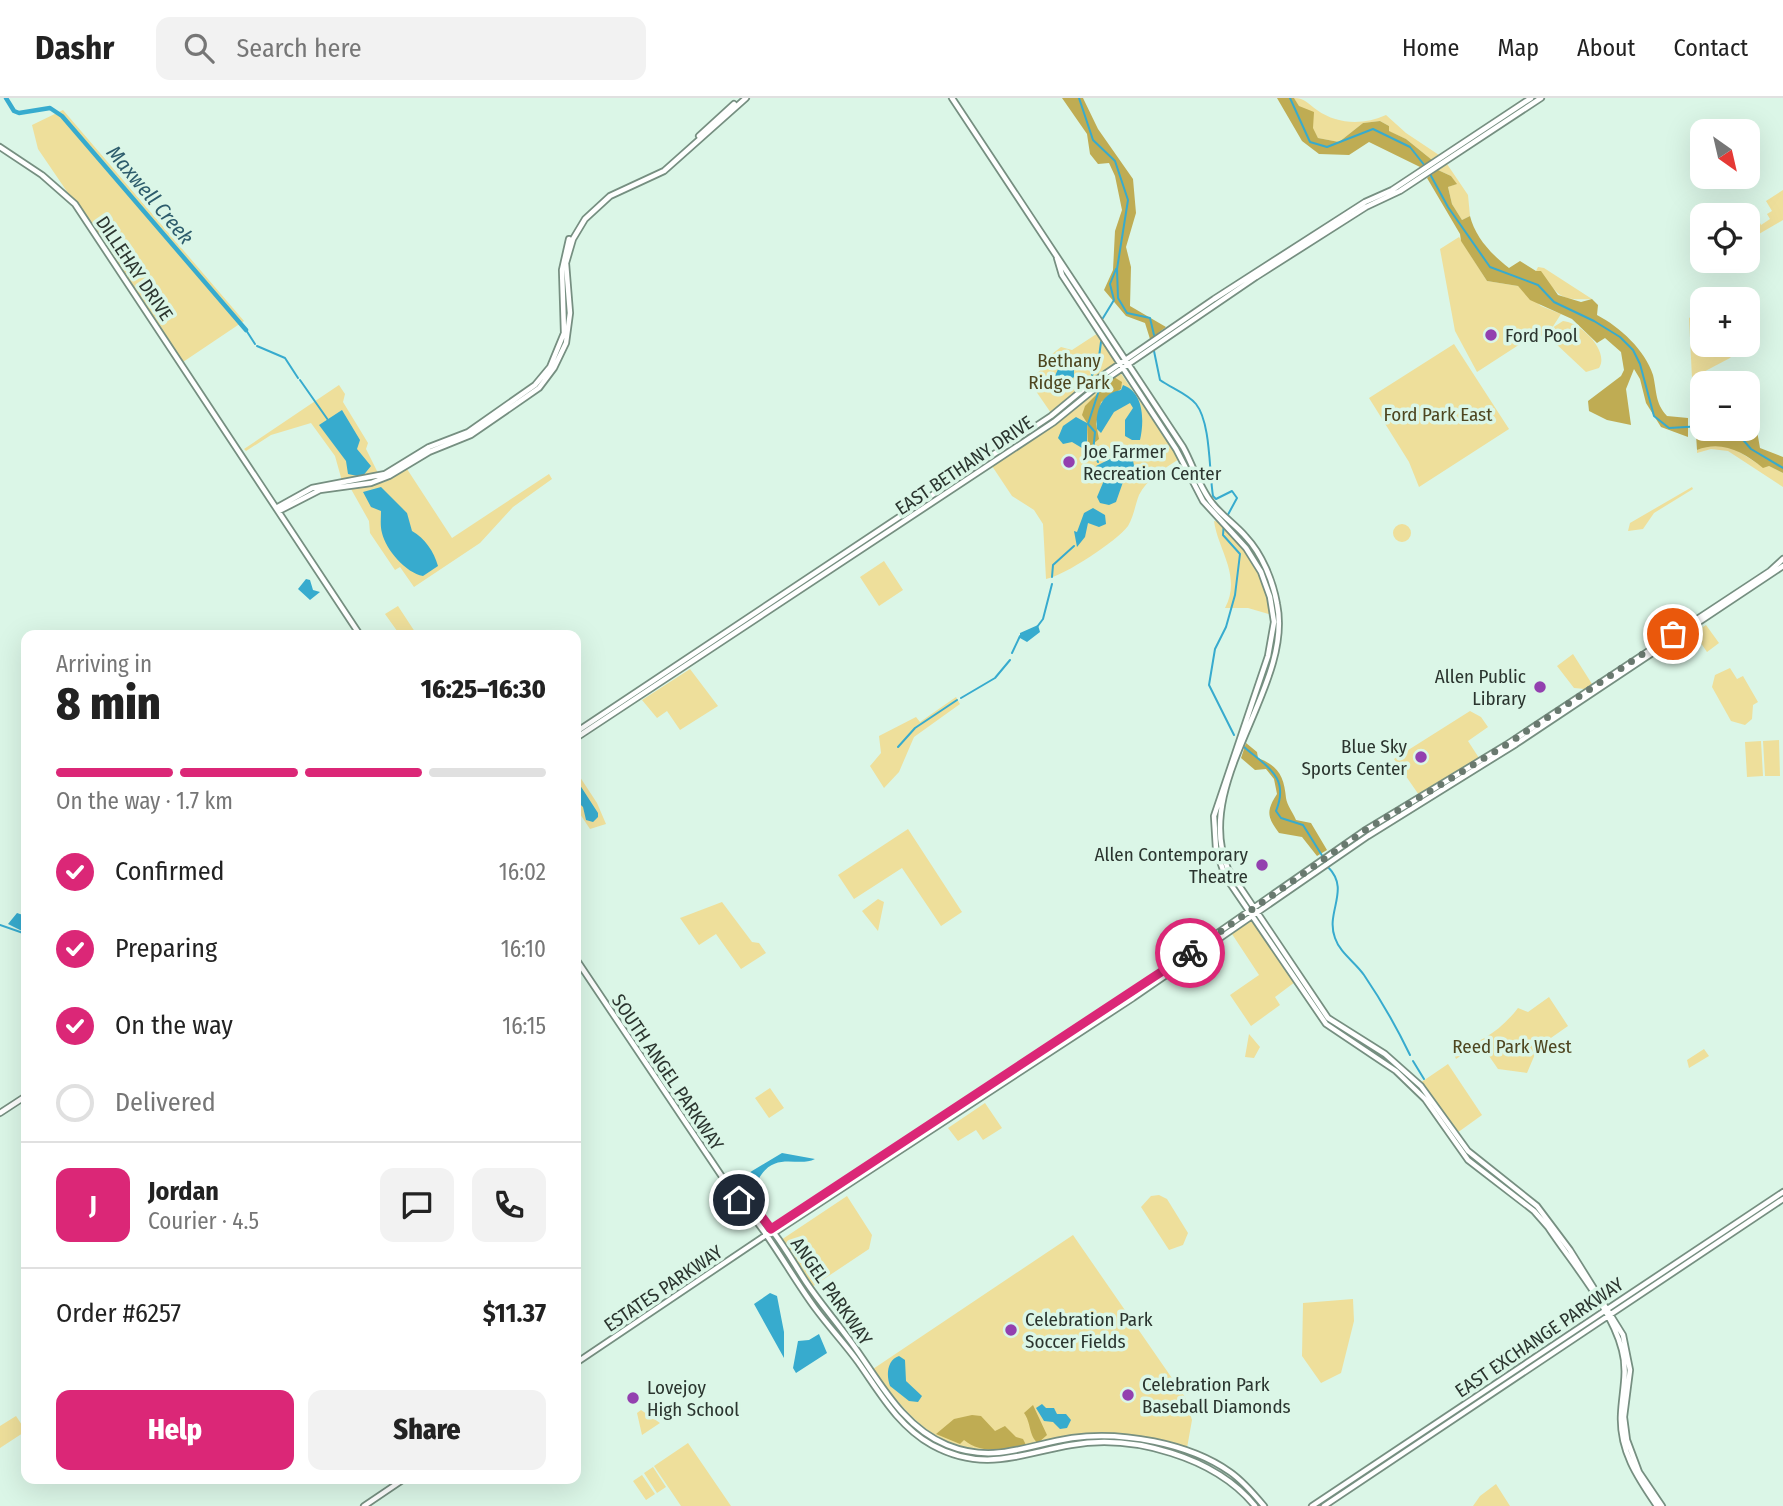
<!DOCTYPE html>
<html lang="en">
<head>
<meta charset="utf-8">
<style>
  body { margin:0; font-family:"Fira Sans Condensed",sans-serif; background:#f2f2f2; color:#222; height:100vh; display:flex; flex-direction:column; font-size:26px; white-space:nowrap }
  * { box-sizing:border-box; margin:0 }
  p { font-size:23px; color:#767676 }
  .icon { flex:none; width:38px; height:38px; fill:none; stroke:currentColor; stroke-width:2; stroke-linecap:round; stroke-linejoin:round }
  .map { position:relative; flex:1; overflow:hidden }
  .side { position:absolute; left:21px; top:532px; width:560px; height:854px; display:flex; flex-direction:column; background:#fff; border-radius:14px; box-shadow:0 7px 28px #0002 }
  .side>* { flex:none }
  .needle { width:46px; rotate:146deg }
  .tools { position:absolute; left:1690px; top:21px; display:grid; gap:14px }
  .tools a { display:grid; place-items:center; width:70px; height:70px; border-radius:14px; background:#fff; box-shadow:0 7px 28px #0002; font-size:35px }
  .pin { position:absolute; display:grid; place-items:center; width:60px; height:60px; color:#fff; margin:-30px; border:4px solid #fff; border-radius:50%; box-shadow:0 2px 7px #0007 }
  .courier { position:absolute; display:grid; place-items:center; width:70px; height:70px; margin:-35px; border:5px solid #db2777; border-radius:50%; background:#fff; color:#222; box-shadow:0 2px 9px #0007 }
  .overview em { font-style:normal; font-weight:800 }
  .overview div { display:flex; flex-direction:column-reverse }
  .overview { display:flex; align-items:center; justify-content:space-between; height:119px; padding:0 35px }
  h1 { font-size:46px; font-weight:800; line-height:52px }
  .bar { display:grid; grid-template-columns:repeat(4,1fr); gap:10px 7px; align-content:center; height:84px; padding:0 35px }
  .bar i { height:9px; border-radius:5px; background:#e0e0e0 }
  .bar .current { background:#db2777 }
  .bar p { grid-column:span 4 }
  .line { display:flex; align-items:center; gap:18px; padding:0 35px; border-top:2px solid #e0e0e0 }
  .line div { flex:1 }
  .round { display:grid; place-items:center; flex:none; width:74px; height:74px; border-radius:14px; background:#f2f2f2 }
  ol { padding:0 35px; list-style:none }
  li { display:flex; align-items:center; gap:21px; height:77px }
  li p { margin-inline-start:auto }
  li .icon { padding:7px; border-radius:50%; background:#db2777; color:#fff; stroke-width:4 }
  li:last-child { color:#767676 }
  li i { width:38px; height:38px; border:4px solid #e0e0e0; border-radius:50% }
  .cta { display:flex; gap:14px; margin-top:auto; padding:14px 35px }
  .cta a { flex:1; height:80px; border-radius:14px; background:#db2777; color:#fff; font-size:28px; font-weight:800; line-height:80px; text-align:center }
  .cta a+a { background:#f2f2f2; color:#222 }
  header { display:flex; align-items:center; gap:42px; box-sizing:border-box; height:98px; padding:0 35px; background:#fff; border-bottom:2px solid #e0e0e0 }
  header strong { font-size:33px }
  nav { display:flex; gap:38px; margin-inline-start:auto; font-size:24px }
  .search { width:490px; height:63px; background:#f2f2f2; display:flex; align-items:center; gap:18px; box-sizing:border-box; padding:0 24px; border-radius:14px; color:#767676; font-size:26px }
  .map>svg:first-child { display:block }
</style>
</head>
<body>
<header>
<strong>Dashr</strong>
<div class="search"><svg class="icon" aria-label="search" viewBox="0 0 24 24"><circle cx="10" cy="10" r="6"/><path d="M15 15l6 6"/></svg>Search here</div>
<nav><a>Home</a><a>Map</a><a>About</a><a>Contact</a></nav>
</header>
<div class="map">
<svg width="1783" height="1408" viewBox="0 0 1783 1408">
  <rect width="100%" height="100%" fill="#dbf6e7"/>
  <!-- green -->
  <path fill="#eedf9b" d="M1294 0C1305 0 1308 6 1317 12 1338 27 1364 27 1386 17L1406 35 1439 57 1432 62 1406 41 1388 33 1389 28 1380 23 1363 25 1339 44 1318 40Z
    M63 12 244 223 183 264 38 51 32 27Z
    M1447 66 1468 97 1470 118 1462 122 1452 106 1448 89 1456 86 1451 78 1438 72Z
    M1783 92V122L1752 140 1748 127 1758 121 1761 127 1770 121 1767 116 1772 113 1766 103Z
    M1459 139 1487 183 1518 188 1541 208 1561 216 1552 230 1563 223C1580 224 1610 253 1599 270L1586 274 1554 244 1552 230 1532 245 1528 241 1477 274 1455 233 1440 151Z
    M1538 169 1544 170 1592 201C1556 203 1562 197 1536 173Z
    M1703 212V247H1735L1736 252 1730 260 1692 280 1689 220Z
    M1098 235 1117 265 1051 315 1029 283 1054 259 1052 256 1061 249 1072 252Z
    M1454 246 1509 331 1419 389 1409 364 1369 300Z
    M1120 274 1179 361C1164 371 1147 381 1139 397 1135 407 1134 418 1128 428 1117 443 1064 478 1046 481L1043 426 1034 412 1012 398 992 368 1066 317Z
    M339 287 345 296 343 304 368 345 366 351 379 377 342 383 335 358 311 325 271 337 246 353 244 351Z
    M1711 346 1733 350 1763 369 1769 368 1783 375V389L1728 353 1711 351 1697 355V352Z
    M407 371 452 440 549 376 552 381 513 409 480 445 414 489 400 469 395 472 370 435 369 423 351 391 385 384Z
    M1692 389 1693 391 1654 415 1643 431 1628 433 1630 425Z
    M1214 423 1220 424C1246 453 1265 478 1272 517L1248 510H1225C1242 478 1218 452 1214 423Z
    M1393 435a9 9 0 1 1 18 0a9 9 0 1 1-18 0Z
    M884 463 903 492 879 508 860 479Z
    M398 508 417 537H400L385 516Z
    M1706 527 1719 545 1707 554 1694 535Z
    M1573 556 1592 586 1585 591 1574 590 1557 568Z
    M1730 570 1737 581 1743 578 1758 604 1753 607 1752 621 1745 627 1731 623 1712 589 1715 577Z
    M690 571 718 608 680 632 667 613 657 620 642 602Z
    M956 599 960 606 914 639 899 674 884 690 870 668 881 655 879 638 916 619 920 624Z
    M1470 613 1481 619 1488 629 1468 643 1479 660 1419 697 1394 661Z
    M1779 642 1780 678H1765L1763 643Z
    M1761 643 1763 678 1747 679 1745 644Z
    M576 673 597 705 606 726 590 731 576 710Z
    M908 731 962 814 941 828 902 770 854 801 838 777Z
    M878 801 884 804 878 833 862 813Z
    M722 804 752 844 759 845 766 855 741 871 716 836 699 847 680 820Z
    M1252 822 1295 884 1275 899 1280 907 1251 928 1230 897 1259 877 1232 836Z
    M1549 899 1568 928 1538 949 1527 975 1498 971 1480 945 1456 961 1452 952C1479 947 1501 932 1518 910L1528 914Z
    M1249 936 1260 949 1254 960 1245 959Z
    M1704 951 1709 958 1689 970 1687 962Z
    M1448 966 1482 1017 1457 1035 1420 985Z
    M770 990 784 1010 769 1020 755 1000Z
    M985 1005 1002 1030 983 1042 976 1032 958 1043 948 1030Z
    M1159 1097 1167 1101 1188 1135 1183 1147 1169 1152 1141 1109 1151 1098Z
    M847 1098 872 1137 869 1151 812 1189 781 1142Z
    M1073 1137 1185 1299 1192 1322 1187 1350C1155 1351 1121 1335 1086 1337 1061 1339 1037 1349 1012 1353 945 1363 907 1319 873 1271Z
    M1353 1201 1354 1223 1341 1275 1321 1285 1302 1258 1303 1205Z
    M641 1312 660 1325 642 1337 637 1315Z
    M16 1318 26 1333 0 1350V1328Z
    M688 1345 731 1408H681L654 1368Z
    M653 1369 666 1389 657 1395 644 1375Z
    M642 1377 655 1396 646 1402 633 1383Z
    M1496 1386 1510 1408H1473L1480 1398Z"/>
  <!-- forest -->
  <path fill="#bfac53" d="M1062 0H1083L1098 31 1133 81 1136 115 1126 149 1131 169 1130 208 1166 229 1150 241 1145 225 1126 218 1104 192 1113 172 1115 133 1122 112 1115 78 1109 65 1098 66 1090 56 1087 36Z
    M1277 0H1294L1299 8 1314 14 1313 30 1318 40 1339 44 1363 25 1380 23 1389 28V33L1406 41 1432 62 1420 69 1369 44 1349 57 1319 56 1302 43Z
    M1438 72 1451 78 1457 86 1448 89 1452 106 1462 122 1470 118C1475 139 1492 157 1509 170L1520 163 1536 173H1541L1558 197 1581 204 1592 201 1598 207 1597 217C1620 229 1645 252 1653 277 1657 294 1655 305 1667 318L1688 320V339L1661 329 1646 305 1640 281 1634 271 1626 291 1631 327 1607 322 1589 313 1588 303 1621 278 1624 272 1621 254 1605 240 1597 245 1572 221 1530 202 1518 188 1487 183 1461 143 1460 136 1427 80Z
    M1114 279 1122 284 1121 291 1101 304 1096 326 1099 341 1093 346 1094 350 1088 351 1087 325 1082 317 1085 308Z
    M1695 321 1703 322V331H1748V327L1757 333 1760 350 1783 359V375L1769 368 1763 370C1743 354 1722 342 1697 352Z
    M1246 645 1257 654 1258 660C1279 668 1284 679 1286 700 1287 707 1293 715 1296 722L1311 725 1327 752 1317 758 1302 739 1279 735C1267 719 1266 713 1277 696L1274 681 1266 671 1255 672 1241 660Z
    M1033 1307 1047 1337 1038 1345C1029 1339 1031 1324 1024 1315Z
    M972 1317 981 1318 995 1333 1005 1328 1016 1339 1023 1341 1027 1349C1004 1352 980 1356 964 1342L960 1346 936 1336 954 1321Z"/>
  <!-- water -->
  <path fill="#37abce" d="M1064 258H1067L1074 269V279L1056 296 1052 292 1055 286H1035L1054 280Z
    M1123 287C1145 295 1144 325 1140 342H1132L1125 338V322L1133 310 1130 305 1114 314 1101 335 1097 331C1095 314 1101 295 1121 292Z
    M342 312 360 342 357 351 371 368 362 379 348 376 346 363 319 327Z
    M1076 319 1087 325V353L1072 344 1063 346 1058 340 1063 328Z
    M1122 355 1132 358 1135 372 1123 384 1116 404 1109 407 1100 405 1097 399 1105 380 1096 368Z
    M381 389 407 415 412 433C425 440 434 454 438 468L423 478C406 475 386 452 382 435 380 428 381 420 381 413L371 409 363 394Z
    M1093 410 1105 417 1106 426 1099 429 1088 425 1085 439 1077 449 1074 433 1077 434 1084 415Z
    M306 481 310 482 313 492 320 494 310 502 298 491Z
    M1038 527 1040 534 1027 544 1020 540V535Z
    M576 681 598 715V719L593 724 586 722 583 709 576 702Z
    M17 815 26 818V835L8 826Z
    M782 1055 815 1061C797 1070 773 1051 757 1084L769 1103 754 1099 742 1088V1079Z
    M770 1195 777 1198 784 1234V1260L754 1206Z
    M819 1236 827 1255 796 1275 793 1270 798 1243 809 1242Z
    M899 1258 905 1262 906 1283 922 1298 918 1304 909 1303 890 1288C886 1277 887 1262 899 1258Z
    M1042 1306 1046 1310H1054L1057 1316H1066L1071 1322 1067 1330 1060 1331 1053 1324 1044 1323 1036 1310Z"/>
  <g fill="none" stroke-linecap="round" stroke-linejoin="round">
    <!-- stream -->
    <path stroke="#37abce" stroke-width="2" d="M1079 0 1093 42 1115 63 1128 102 1117 171 1118 200 1127 215 1150 220 1154 237
      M1290 0 1310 44 1327 49 1373 31 1410 49 1425 68
      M1430 76 1448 109 1490 169 1538 187 1554 204 1594 223 1620 239 1633 252 1640 266 1654 318 1669 330 1703 328
      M1103 220 1114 202 1110 186 1116 171
      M246 232 255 246
      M257 248 285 260 298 280
      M1154 253 1160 282C1171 290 1188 296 1196 306 1211 325 1209 374 1213 398L1216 401 1232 393 1237 400 1224 424 1223 437 1240 456 1235 497 1226 529 1215 551 1209 587 1234 637
      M1092 277 1097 271 1095 264 1099 259 1101 244
      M300 282 328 322
      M1715 331 1738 336 1751 351 1783 370
      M1098 364 1093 354 1095 334 1088 326 1100 289
      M1052 479 1053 467 1074 448
      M1037 529 1043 521 1052 486
      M1012 555 1020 538
      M961 600 995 580 1010 562
      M898 649 915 630 957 602
      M1244 649C1267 669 1290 679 1276 713L1281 720 1303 727 1323 759
      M1328 769C1351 792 1325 814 1335 840 1340 855 1355 864 1364 877 1381 902 1397 930 1410 957
      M0 827 26 836
      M1413 963 1424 981"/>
    <!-- river -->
    <path stroke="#37abce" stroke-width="4.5" d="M6 0 14 13 19 15 50 10 62 18 246 232"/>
    <defs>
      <path id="secondary" d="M952 0 1183 349C1193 367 1199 389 1212 405 1222 418 1236 427 1246 439 1262 456 1273 483 1277 506 1294 589 1191 684 1228 771L1328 920 1385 956 1421 988 1468 1053 1537 1108 1570 1152 1623 1237 1630 1272 1624 1319 1627 1342 1639 1374 1662 1408
        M699 38 734 6
        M0 49 42 77 75 106 360 537
        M1057 160 1062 177 1176 351 1203 403 1246 450 1261 474 1270 499 1274 524 1268 558 1214 718 1216 751 1225 778 1326 926 1396 973 1425 1001 1468 1062 1534 1113 1548 1129C1571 1164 1612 1211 1622 1252 1628 1274 1622 1294 1621 1316 1619 1352 1637 1379 1657 1408
        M276 410 312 390 385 376 429 349 468 334 535 287 550 269 564 235 562 172 569 141
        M279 413 320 392 371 385 389 378 429 354 471 337 539 290 554 270 566 245 570 215 566 165 573 141 585 121 610 98 664 73 746 0
        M576 634 1051 318 1086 289 1214 201 1365 104 1392 92 1531 0
        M576 640 1054 324 1108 280 1256 179 1366 109 1400 93 1541 0
        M576 861 735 1098C767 1131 788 1173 815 1210 829 1229 845 1246 858 1264 880 1295 898 1328 932 1347 983 1375 1020 1356 1071 1347 1133 1336 1215 1359 1255 1408
        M0 1015 26 998
        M748 1109C774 1128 789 1158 806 1184 820 1205 836 1223 851 1244 879 1282 901 1328 947 1347 994 1366 1026 1347 1072 1340 1121 1333 1189 1345 1230 1374 1243 1383 1254 1396 1264 1408
        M767 1137 1130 896 1364 733 1506 647 1770 473 1783 461
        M576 1265 766 1137 774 1135 1133 900 1368 738 1516 646 1783 468
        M364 1408 404 1381
        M1312 1408 1783 1094
        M1324 1408 1783 1101"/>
    </defs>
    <!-- secondary casing -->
    <use href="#secondary" stroke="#768f81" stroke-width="8"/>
    <!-- secondary -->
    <use href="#secondary" stroke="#fff" stroke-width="4.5"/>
  </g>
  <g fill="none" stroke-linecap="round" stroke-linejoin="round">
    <!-- done -->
    <path stroke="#69796f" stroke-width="7" stroke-dasharray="0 12.6" d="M1190 855 1364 733 1506 647 1673 536"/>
    <!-- route -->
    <path stroke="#db2777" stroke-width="9" d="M739 1102 762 1119 771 1131 1190 855"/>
  </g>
  <!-- markers -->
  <g fill="#9340af" stroke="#dbf6e7" stroke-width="2.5">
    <circle cx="1491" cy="237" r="7"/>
    <circle cx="1069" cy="364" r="7"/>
    <circle cx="1540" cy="589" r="7"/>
    <circle cx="1421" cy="659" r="7"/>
    <circle cx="1262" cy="767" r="7"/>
    <circle cx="1011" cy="1232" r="7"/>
    <circle cx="1128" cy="1297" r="7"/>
    <circle cx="633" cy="1300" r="7"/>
  </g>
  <g text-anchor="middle" stroke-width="7" stroke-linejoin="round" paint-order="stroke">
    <!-- street labels -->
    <g font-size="19" fill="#2b352f" stroke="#dbf6e7">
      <text transform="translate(135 170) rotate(56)" y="7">DILLEHAY DRIVE</text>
      <text transform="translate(964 367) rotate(-34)" y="7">EAST BETHANY DRIVE</text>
      <text transform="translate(668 974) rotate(56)" y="7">SOUTH ANGEL PARKWAY</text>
      <text transform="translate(663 1190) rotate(-34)" y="7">ESTATES PARKWAY</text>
      <text transform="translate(832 1193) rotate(55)" y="7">ANGEL PARKWAY</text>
      <text transform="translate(1539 1239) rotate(-34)" y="7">EAST EXCHANGE PARKWAY</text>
    </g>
    <!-- poi labels -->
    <g font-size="19" fill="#2b352f" stroke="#dbf6e7" text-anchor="start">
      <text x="1505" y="244">Ford Pool</text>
      <text x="1083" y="360">Joe Farmer<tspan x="1083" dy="22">Recreation Center</tspan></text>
      <text x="1526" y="585" text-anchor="end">Allen Public<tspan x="1526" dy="22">Library</tspan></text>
      <text x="1407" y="655" text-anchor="end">Blue Sky<tspan x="1407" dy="22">Sports Center</tspan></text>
      <text x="1248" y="763" text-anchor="end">Allen Contemporary<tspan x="1248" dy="22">Theatre</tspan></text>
      <text x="1025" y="1228">Celebration Park<tspan x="1025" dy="22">Soccer Fields</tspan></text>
      <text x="1142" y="1293">Celebration Park<tspan x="1142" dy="22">Baseball Diamonds</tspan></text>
      <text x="647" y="1296">Lovejoy<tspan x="647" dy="22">High School</tspan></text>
    </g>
    <!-- park labels -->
    <g font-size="19" fill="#4e4620" stroke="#dbf6e7">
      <text x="1069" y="269">Bethany<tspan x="1069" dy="22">Ridge Park</tspan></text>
      <text x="1438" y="323">Ford Park East</text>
      <text x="1512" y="955">Reed Park West</text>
    </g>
    <!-- water labels -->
    <g font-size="21" font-style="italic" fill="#2d5c6c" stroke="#dbf6e7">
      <text transform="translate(150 97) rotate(50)" y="7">Maxwell Creek</text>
    </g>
  </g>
</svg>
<div class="tools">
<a><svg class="needle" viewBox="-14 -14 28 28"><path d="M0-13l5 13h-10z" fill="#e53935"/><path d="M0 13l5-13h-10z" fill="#767676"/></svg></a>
<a><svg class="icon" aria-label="locate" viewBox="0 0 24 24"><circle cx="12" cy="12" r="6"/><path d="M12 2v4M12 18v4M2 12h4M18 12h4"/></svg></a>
<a>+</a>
<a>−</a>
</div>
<div class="pin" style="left:1673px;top:536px;background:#ea580c"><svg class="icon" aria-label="bag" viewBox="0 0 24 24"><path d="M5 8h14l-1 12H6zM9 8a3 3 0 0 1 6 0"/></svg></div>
<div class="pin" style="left:739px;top:1102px;background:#1f2937"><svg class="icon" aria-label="home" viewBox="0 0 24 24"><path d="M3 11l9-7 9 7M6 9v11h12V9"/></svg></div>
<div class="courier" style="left:1190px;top:855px"><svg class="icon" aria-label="bike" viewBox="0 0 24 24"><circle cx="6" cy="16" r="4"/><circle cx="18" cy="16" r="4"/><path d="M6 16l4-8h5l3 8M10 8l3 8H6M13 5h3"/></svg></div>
<section class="side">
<div class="overview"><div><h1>8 min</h1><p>Arriving in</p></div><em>16:25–16:30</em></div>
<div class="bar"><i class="current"></i><i class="current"></i><i class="current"></i><i></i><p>On the way · 1.7 km</p></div>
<ol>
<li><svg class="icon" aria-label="check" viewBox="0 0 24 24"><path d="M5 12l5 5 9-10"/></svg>Confirmed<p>16:02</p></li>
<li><svg class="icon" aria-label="check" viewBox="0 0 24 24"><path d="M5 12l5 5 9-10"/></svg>Preparing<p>16:10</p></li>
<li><svg class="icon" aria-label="check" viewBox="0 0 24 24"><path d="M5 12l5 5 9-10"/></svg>On the way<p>16:15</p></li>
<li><i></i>Delivered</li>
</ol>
<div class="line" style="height:126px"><b class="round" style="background:#db2777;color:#fff">J</b><div><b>Jordan</b><p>Courier · 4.5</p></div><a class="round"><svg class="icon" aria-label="chat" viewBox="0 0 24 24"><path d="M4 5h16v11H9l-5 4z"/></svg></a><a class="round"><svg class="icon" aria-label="phone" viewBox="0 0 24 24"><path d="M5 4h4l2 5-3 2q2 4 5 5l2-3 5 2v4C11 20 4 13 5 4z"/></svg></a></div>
<div class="line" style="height:91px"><div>Order #6257</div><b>$11.37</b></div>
<div class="cta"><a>Help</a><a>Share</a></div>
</section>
</div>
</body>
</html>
